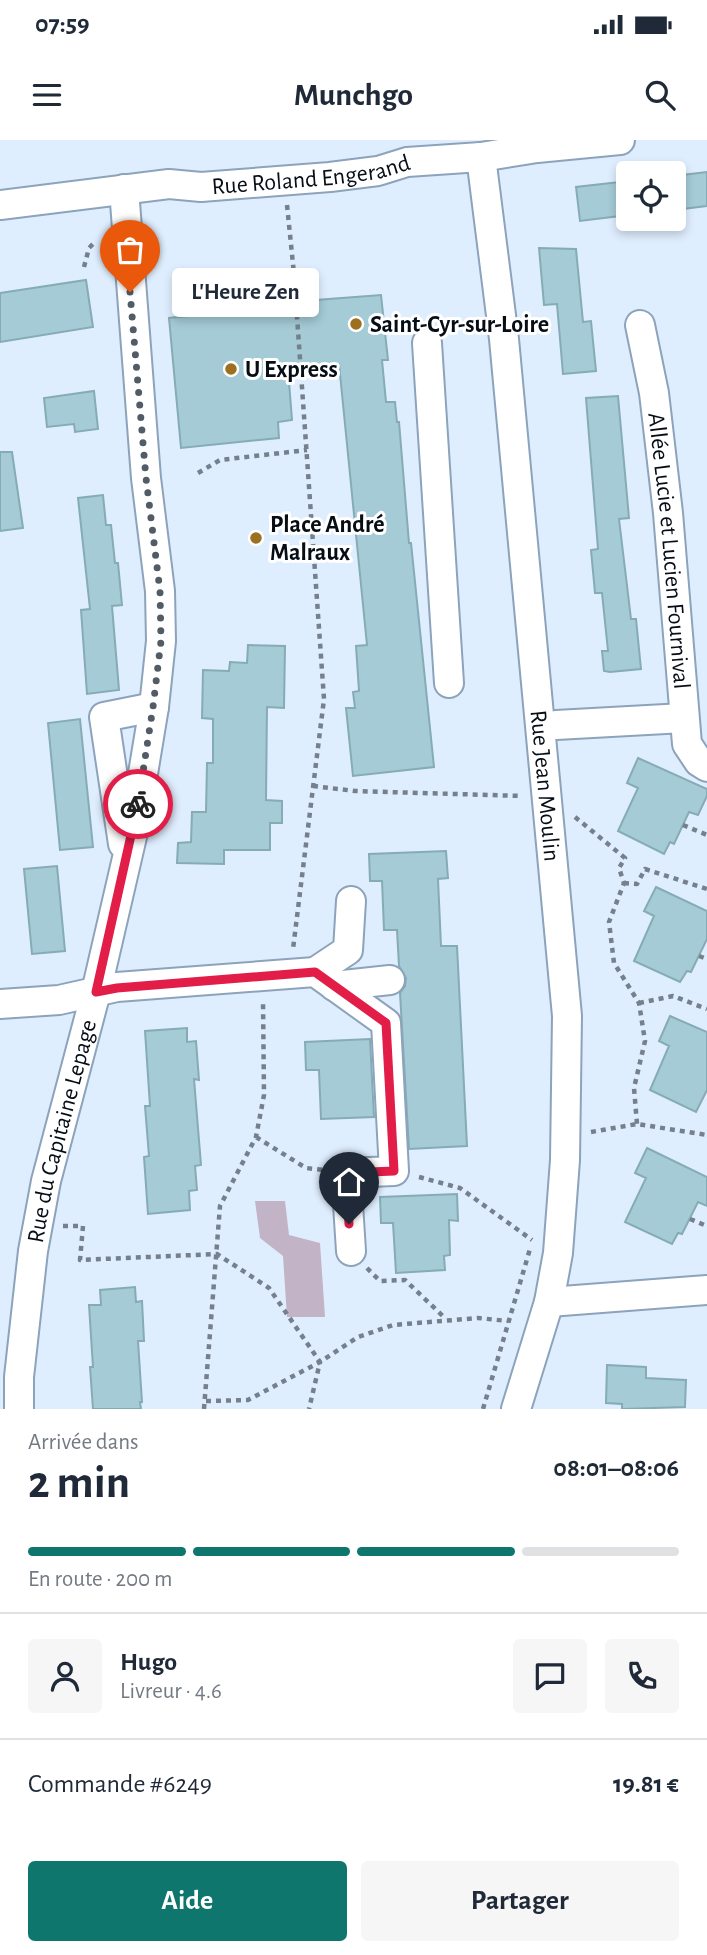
<!DOCTYPE html>
<html lang="fr">
<head>
<meta charset="utf-8">
<style>
  body { margin:0; font-family:"Alegreya Sans",sans-serif; background:#f6f6f7; color:#1f2937; height:100vh; display:flex; flex-direction:column; font-size:26px; white-space:nowrap }
  * { box-sizing:border-box; margin:0 }
  p { font-size:23px; color:#747a83 }
  .icon { flex:none; width:38px; height:38px; fill:none; stroke:currentColor; stroke-width:2; stroke-linecap:round; stroke-linejoin:round }
  .map { position:relative; height:1269px; overflow:hidden }
  .panel { display:flex; flex-direction:column; background:#fff; flex:1 }
  .panel>* { flex:none }
  .fabs { position:absolute; left:616px; top:21px; display:grid; gap:14px }
  .fabs a { display:grid; place-items:center; width:70px; height:70px; border-radius:7px; background:#fff; box-shadow:0 4px 10px #0003; font-size:35px }
  .pin { position:absolute; display:grid; place-items:center; width:60px; height:60px; color:#fff; margin:-72px -30px; border-radius:50% 50% 50% 0; rotate:-45deg; box-shadow:0 0 7px #0007 }
  .pin .icon { rotate:45deg }
  .courier { position:absolute; display:grid; place-items:center; width:70px; height:70px; margin:-35px; border:5px solid #e11d48; border-radius:50%; background:#fff; color:#222; box-shadow:0 2px 9px #0007 }
  .bubble { position:absolute; height:49px; border-radius:7px; background:#fff; box-shadow:0 4px 10px #0003; font-size:23px; font-weight:700; line-height:49px; text-align:center }
  .overview em { font-style:normal; font-weight:700 }
  .overview div { display:flex; flex-direction:column-reverse }
  .overview { display:flex; align-items:center; justify-content:space-between; height:119px; padding:0 28px }
  h1 { font-size:46px; font-weight:700; line-height:52px }
  .bar { display:grid; grid-template-columns:repeat(4,1fr); gap:10px 7px; align-content:center; height:84px; padding:0 28px }
  .bar i { height:9px; border-radius:5px; background:#e0e1e3 }
  .bar .current { background:#0f766e }
  .bar p { grid-column:span 4 }
  .line { display:flex; align-items:center; gap:18px; padding:0 28px; border-top:2px solid #e0e1e3 }
  .line div { flex:1 }
  .round { display:grid; place-items:center; flex:none; width:74px; height:74px; border-radius:7px; background:#f6f6f7 }
  .cta { display:flex; gap:14px; margin-top:auto; padding:14px 28px }
  .cta a { flex:1; height:80px; border-radius:7px; background:#0f766e; color:#fff; font-size:28px; font-weight:700; line-height:80px; text-align:center }
  .cta a+a { background:#f6f6f7; color:#1f2937 }
  .status { display:flex; justify-content:space-between; align-items:center; height:49px; padding:0 35px; background:#fff; direction:ltr }
  .status svg { height:19px; fill:currentColor }
  header { display:flex; justify-content:space-between; align-items:center; height:91px; padding:0 28px; background:#fff; font-size:32px; font-weight:700 }
  .map>svg:first-child { display:block }
</style>
</head>
<body>
<div class="status"><b>07:59</b><svg viewBox="0 0 49 12"><path d="M0 12V9h3v3zM5 12V6h3v6zM10 12V3h3v9zM15 12V0h3v12zM26 1h20v11H26zM47 4h2v5h-2z"/></svg></div>
<header><svg class="icon" aria-label="menu" viewBox="0 0 24 24"><path d="M4 6h16M4 12h16M4 18h16"/></svg>Munchgo<svg class="icon" aria-label="search" viewBox="0 0 24 24"><circle cx="10" cy="10" r="6"/><path d="M15 15l6 6"/></svg></header>
<div class="map">
<svg width="707" height="1269" viewBox="0 0 707 1269">
  <rect width="100%" height="100%" fill="#dfeefe"/>
  <!-- green -->
  <path fill="#c3b3c7" d="M255 1061H285L289 1095 320 1103 325 1177H287L283 1116 260 1098Z"/>
  <!-- building -->
  <path fill="#a4cbd6" stroke="#85acb6" stroke-width="2" d="M707 32V66L674 70V36Z
    M628 41V75L580 81 576 47Z
    M539 108 576 109 583 182 591 181 596 231 563 234 557 164 544 165Z
    M86 140 93 187 0 202V153Z
    M381 155 388 220H382L386 262H395L397 282H399L409 403H411L434 627 353 636 346 568H355L353 552 359 551 356 506 367 505 339 224 288 229 292 280 278 282 279 298 181 308 169 178 316 163V160Z
    M94 251 98 289 75 292 74 284 47 287 44 258Z
    M618 256 629 378 619 379 631 479H636L641 529 610 532 604 531 602 511H608L602 453H595L591 410 598 409 586 258Z
    M0 312H12L23 388 0 391Z
    M103 355 106 385H111L115 423H118L122 465 112 466 119 550 87 554 81 470 90 469 78 358Z
    M248 505 285 506 284 568 267 567 266 660 282 661V683H270V710H224V724L177 723 178 703 191 702 192 672H206L207 623H213V579L202 578 203 530 229 531 230 522 247 523Z
    M80 579 93 707 60 710 48 583Z
    M638 618 707 649V656L698 675 689 672 674 704 670 702 664 714 618 691 638 648 627 643Z
    M446 711 448 738 438 739 441 806H457L467 1006 409 1009 400 853 405 846 406 838 399 826 397 790H384L382 741H370L369 714Z
    M57 726 65 811 32 814 24 729Z
    M656 747 707 771V799L691 832 687 831 680 842 634 821 654 776 644 771Z
    M670 876 707 892V950L696 972 650 950 669 906 659 901Z
    M187 888V902L196 901 199 940 194 939 201 1025 195 1026 197 1050 189 1051 190 1070 148 1074 144 1017 149 1016 145 966H150L145 891Z
    M370 899 374 977 321 979 319 930H306L305 902Z
    M647 1008 707 1037V1066L698 1062 682 1094 678 1093 672 1104 625 1082 646 1038 635 1033Z
    M457 1054 458 1081 449 1080 450 1115 444 1116 445 1130 396 1133 393 1083H381L380 1057Z
    M135 1147 136 1162 142 1161 144 1201H138L142 1262H140L141 1269H93L90 1227H93L89 1165H101L100 1150Z
    M607 1225 646 1227V1238L686 1240 685 1267 622 1269V1264L606 1263Z"/>
  <g fill="none" stroke-linecap="round" stroke-linejoin="round">
    <defs>
      <g id="minor">
        <path id="s1" d="M481 17 504 199 567 876 565 1020 558 1113 549 1162 516 1269"/>
        <path id="s2" d="M0 65 169 44 201 47 330 37 378 31 407 22 481 17 537 8 620 0"/>
        <path id="s3" d="M640 185 654 253 668 373 687 604 699 622 707 627"/>
        <path d="M427 203 449 543"/>
        <path d="M556 585 684 578"/>
        <path d="M123 704 104 577 154 567"/>
        <path d="M315 832 348 810 351 761"/>
        <path d="M334 846 390 840"/>
        <path d="M0 864 59 860 117 847 315 832 386 883 394 1031 346 1033 351 1111"/>
        <path d="M549 1162 707 1150"/>
        <path id="s4" d="M19 1269V1237L33 1111 46 1041 96 852 134 688 154 567 161 501 160 451 146 338 124 49"/>
      </g>
    </defs>
    <!-- minor casing -->
    <use href="#minor" stroke="#8ca3bb" stroke-width="32"/>
    <!-- path -->
    <path stroke="#75808c" stroke-width="4.5" stroke-dasharray="5 5" stroke-linecap="butt" d="M287 65 294 134 324 559 293 809
      M84 127 89 108 93 104
      M198 333 220 320 307 310
      M313 646 355 651 522 656
      M575 677 625 718 619 728 624 743 609 782 614 823 639 863 645 901 634 948 637 984
      M683 685 707 695
      M624 743 637 744 645 729 707 749
      M699 816 707 819
      M639 863 673 856 707 869
      M591 992 637 984 707 995
      M256 997 306 1028 324 1030
      M419 1037 460 1048 532 1100
      M690 1079 707 1086
      M63 1086H83L80 1120 217 1114 269 1148 320 1222 309 1269
      M367 1128 380 1141 405 1140 446 1179
      M206 1261 248 1260 320 1222 358 1197 393 1185 478 1178 508 1181
      M204 1269 220 1066 256 997 264 955 263 860
      M483 1269 530 1109"/>
    <!-- minor -->
    <use href="#minor" stroke="#fff" stroke-width="28"/>
  </g>
  <g fill="none" stroke-linecap="round" stroke-linejoin="round">
    <!-- done -->
    <path stroke="#525c67" stroke-width="7" stroke-dasharray="0 12.6" d="M130 152 146 338 160 451 161 501 153 567 138 664"/>
    <!-- route -->
    <path stroke="#e11d48" stroke-width="9" d="M138 664 96 852 117 848 315 832 386 883 394 1031 346 1033 349 1084"/>
  </g>
  <!-- markers -->
  <g fill="#9d7020" stroke="#fff" stroke-width="2.5">
    <circle cx="356" cy="184" r="7"/>
    <circle cx="231" cy="229" r="7"/>
    <circle cx="256" cy="398" r="7"/>
  </g>
  <g text-anchor="middle" stroke-width="6" stroke-linejoin="round" paint-order="stroke">
    <!-- street labels -->
    <g font-size="24" fill="#060d15" stroke="#fff">
      <text dy="8" stroke="none"><textPath href="#s2" startOffset="313">Rue Roland Engerand</textPath></text>
      <text dy="8" stroke="none"><textPath href="#s3" startOffset="228">Allée Lucie et Lucien Fournival</textPath></text>
      <text dy="8" stroke="none"><textPath href="#s1" startOffset="632">Rue Jean Moulin</textPath></text>
      <text dy="8" stroke="none"><textPath href="#s4" startOffset="282">Rue du Capitaine Lepage</textPath></text>
    </g>
    <!-- poi labels -->
    <g font-size="24" font-weight="bold" fill="#060d15" stroke="#fff" text-anchor="start">
      <text x="370" y="192">Saint-Cyr-sur-Loire</text>
      <text x="245" y="237">U Express</text>
      <text x="270" y="392">Place André<tspan x="270" dy="28">Malraux</tspan></text>
    </g>
  </g>
</svg>
<div class="fabs">
<a><svg class="icon" aria-label="locate" viewBox="0 0 24 24"><circle cx="12" cy="12" r="6"/><path d="M12 2v4M12 18v4M2 12h4M18 12h4"/></svg></a>
</div>
<div class="pin" style="left:130px;top:152px;background:#ea580c"><svg class="icon" aria-label="bag" viewBox="0 0 24 24"><path d="M5 8h14l-1 12H6zM9 8a3 3 0 0 1 6 0"/></svg></div>
<div class="pin" style="left:349px;top:1084px;background:#1f2937"><svg class="icon" aria-label="home" viewBox="0 0 24 24"><path d="M3 11l9-7 9 7M6 9v11h12V9"/></svg></div>
<div class="courier" style="left:138px;top:664px"><svg class="icon" aria-label="bike" viewBox="0 0 24 24"><circle cx="6" cy="16" r="4"/><circle cx="18" cy="16" r="4"/><path d="M6 16l4-8h5l3 8M10 8l3 8H6M13 5h3"/></svg></div>
<div class="bubble" style="left:172px;top:128px;width:147px">L'Heure Zen</div>
</div>
<section class="panel">
<div class="overview"><div><h1>2 min</h1><p>Arrivée dans</p></div><em>08:01–08:06</em></div>
<div class="bar"><i class="current"></i><i class="current"></i><i class="current"></i><i></i><p>En route · 200 m</p></div>
<div class="line" style="height:126px"><a class="round"><svg class="icon" aria-label="person" viewBox="0 0 24 24"><circle cx="12" cy="8" r="4"/><path d="M4 21q1-7 8-7t8 7"/></svg></a><div><b>Hugo</b><p>Livreur · 4.6</p></div><a class="round"><svg class="icon" aria-label="chat" viewBox="0 0 24 24"><path d="M4 5h16v11H9l-5 4z"/></svg></a><a class="round"><svg class="icon" aria-label="phone" viewBox="0 0 24 24"><path d="M5 4h4l2 5-3 2q2 4 5 5l2-3 5 2v4C11 20 4 13 5 4z"/></svg></a></div>
<div class="line" style="height:91px"><div>Commande #6249</div><b>19.81 €</b></div>
<div class="cta"><a>Aide</a><a>Partager</a></div>
</section>
</body>
</html>
